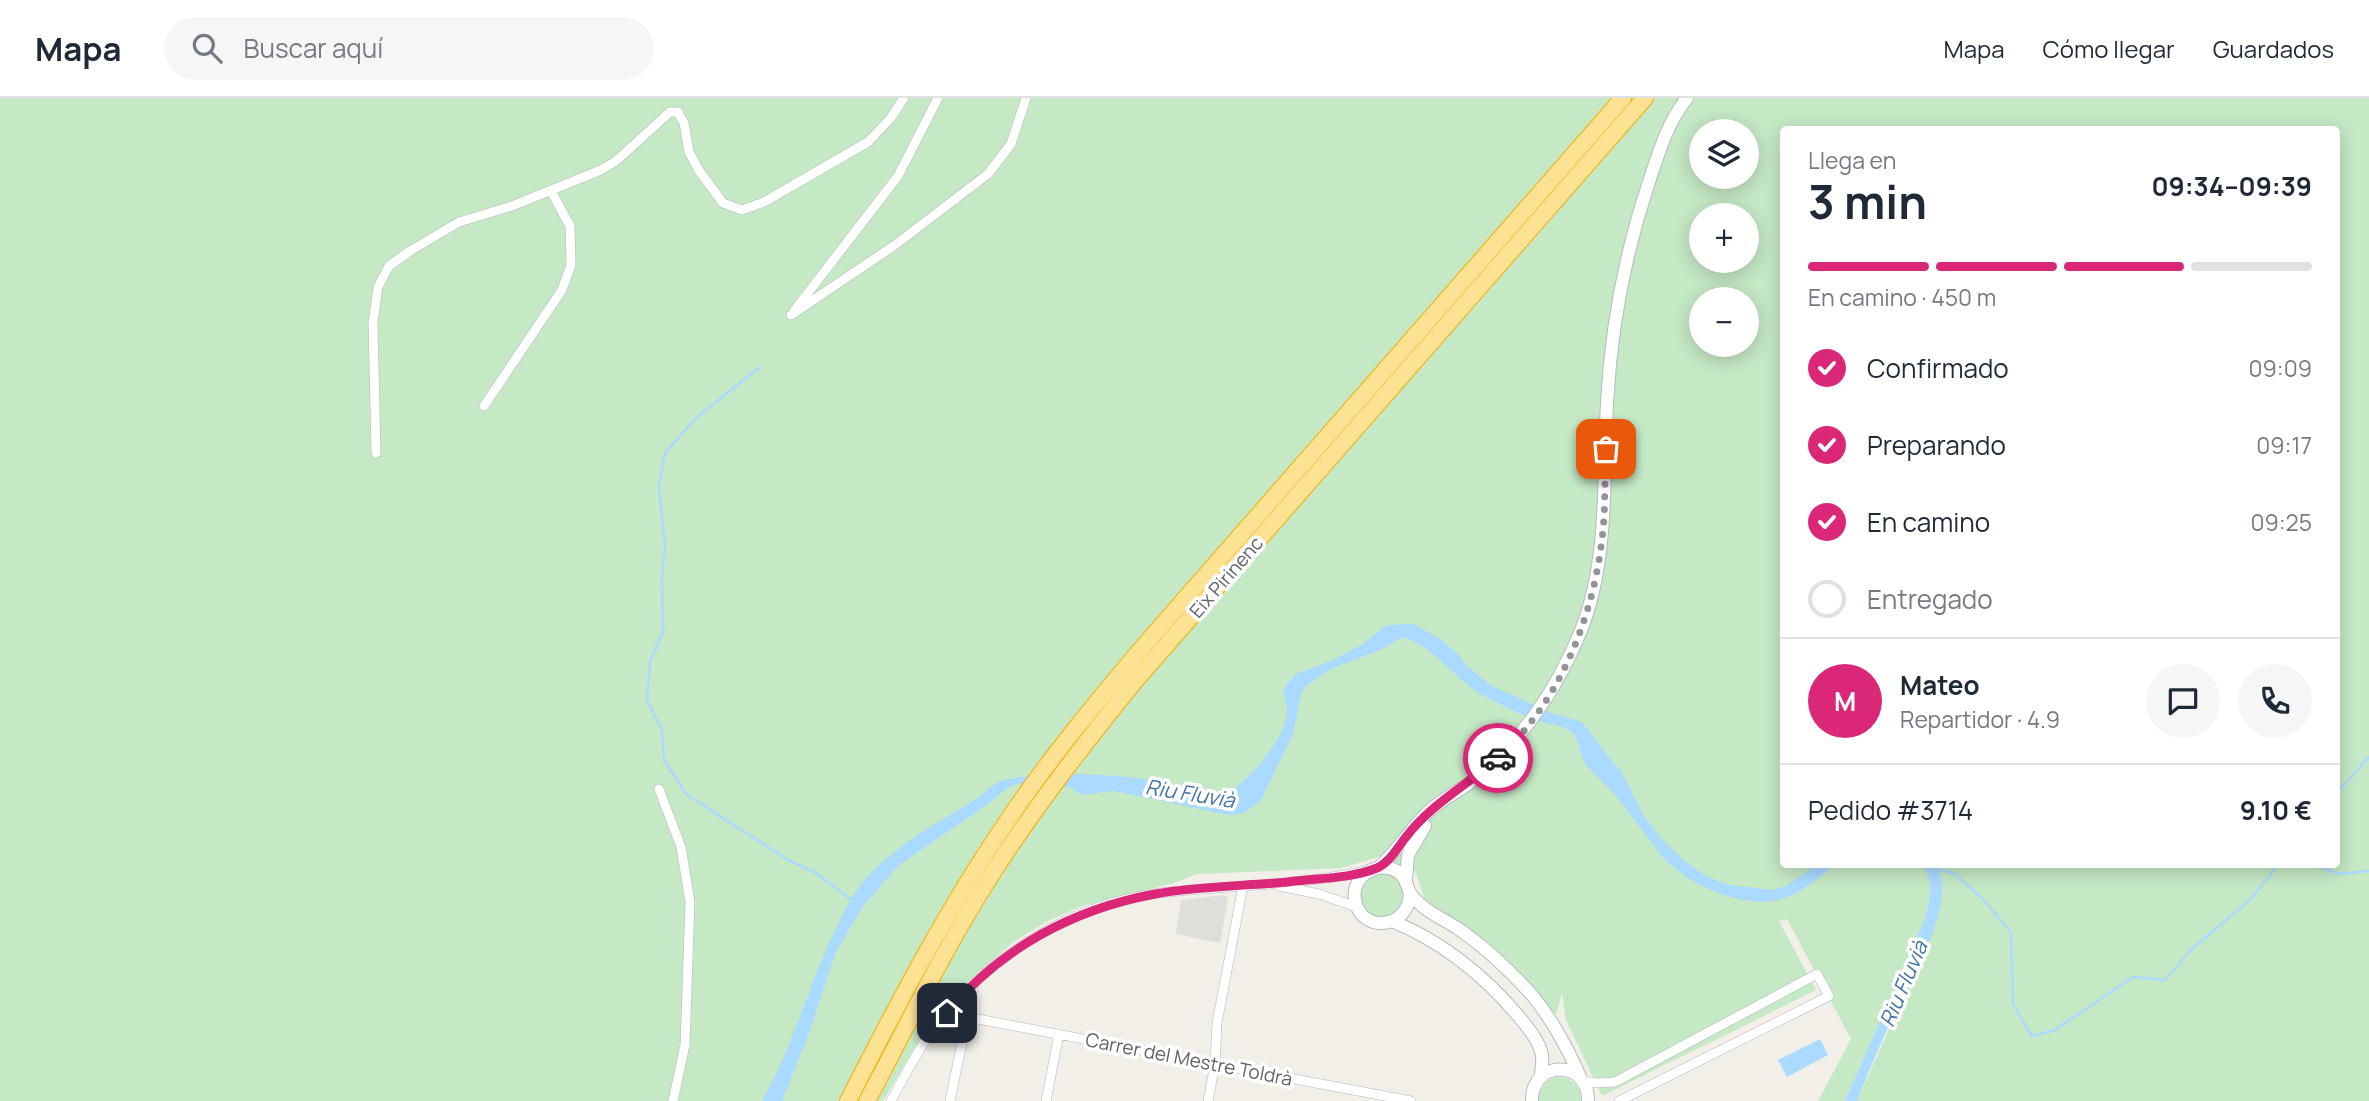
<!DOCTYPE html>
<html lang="es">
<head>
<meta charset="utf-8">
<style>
  body { margin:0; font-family:Manrope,sans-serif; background:#f6f6f7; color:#1f2937; height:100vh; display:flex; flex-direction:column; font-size:26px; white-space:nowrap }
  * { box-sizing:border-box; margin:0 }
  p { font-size:23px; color:#747a83 }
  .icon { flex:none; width:38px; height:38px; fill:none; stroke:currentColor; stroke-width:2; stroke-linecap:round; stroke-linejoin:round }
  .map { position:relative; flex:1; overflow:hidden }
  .drawer { position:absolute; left:1780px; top:28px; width:560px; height:742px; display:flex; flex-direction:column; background:#fff; border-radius:7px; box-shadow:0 4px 18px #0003 }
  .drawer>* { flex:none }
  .tools { position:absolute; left:1689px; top:21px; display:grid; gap:14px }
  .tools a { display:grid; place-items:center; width:70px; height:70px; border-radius:50%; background:#fff; box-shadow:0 4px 18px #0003; font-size:35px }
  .pin { position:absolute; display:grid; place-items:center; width:60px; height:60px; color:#fff; margin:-30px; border-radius:14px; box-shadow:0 4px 10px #0006 }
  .courier { position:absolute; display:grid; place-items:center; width:70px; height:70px; margin:-35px; border:5px solid #db2777; border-radius:50%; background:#fff; color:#222; box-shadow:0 2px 9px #0007 }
  .overview em { font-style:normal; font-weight:700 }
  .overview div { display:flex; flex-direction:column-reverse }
  .overview { display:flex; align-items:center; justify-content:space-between; height:119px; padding:0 28px }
  h1 { font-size:46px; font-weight:700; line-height:52px }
  .bar { display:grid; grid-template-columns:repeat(4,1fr); gap:10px 7px; align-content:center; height:84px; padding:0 28px }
  .bar i { height:9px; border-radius:5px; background:#e0e1e3 }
  .bar .active { background:#db2777 }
  .bar p { grid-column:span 4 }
  .line { display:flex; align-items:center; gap:18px; padding:0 28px; border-top:2px solid #e0e1e3 }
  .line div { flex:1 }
  .round { display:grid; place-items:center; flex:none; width:74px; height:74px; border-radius:37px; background:#f6f6f7 }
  ol { padding:0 28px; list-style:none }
  li { display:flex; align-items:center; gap:21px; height:77px }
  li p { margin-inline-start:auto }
  li .icon { padding:7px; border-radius:50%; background:#db2777; color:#fff; stroke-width:4 }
  li:last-child { color:#747a83 }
  li i { width:38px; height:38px; border:4px solid #e0e1e3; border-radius:50% }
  header { display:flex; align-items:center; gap:42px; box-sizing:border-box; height:98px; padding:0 35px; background:#fff; border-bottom:2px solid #e0e1e3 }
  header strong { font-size:33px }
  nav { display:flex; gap:38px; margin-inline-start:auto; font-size:24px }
  .search { width:490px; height:63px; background:#f6f6f7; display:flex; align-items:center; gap:18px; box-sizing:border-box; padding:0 24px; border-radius:38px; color:#747a83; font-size:26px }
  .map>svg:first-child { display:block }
</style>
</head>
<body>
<header>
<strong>Mapa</strong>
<div class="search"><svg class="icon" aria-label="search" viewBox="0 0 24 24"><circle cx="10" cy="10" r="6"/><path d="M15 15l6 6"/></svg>Buscar aquí</div>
<nav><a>Mapa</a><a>Cómo llegar</a><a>Guardados</a></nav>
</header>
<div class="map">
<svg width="2369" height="1003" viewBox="0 0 2369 1003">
  <rect width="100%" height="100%" fill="#f1efe8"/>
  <!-- industrial -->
  <path fill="#e0deda" d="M1224 797 1228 800 1220 845 1176 836 1181 802Z"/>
  <!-- green -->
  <path fill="#c5e8c5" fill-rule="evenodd" d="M0 0H2369V1003H1857L1910 883 1939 807 1942 790 1925 769C1935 787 1929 804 1924 823L1845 1003H1818L1851 941 1787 821 1779 823 1816 892 1602 998 1566 922 1562 895 1556 917 1497 853 1425 802 1415 773 1379 759 1341 770 1197 776 1171 786 1082 808 1046 824 1013 844 950 900 922 937 883 1003H0ZM1783 32H2336V766H1783ZM1701 33H1746V79H1701ZM1701 117H1746V163H1701ZM1701 201H1746V247H1701Z
    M1360 797a22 22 0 1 1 44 0a22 22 0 1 1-44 0Z
    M1556 979C1571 979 1581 987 1581 1003H1539C1539 991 1544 983 1556 979Z"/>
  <!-- water -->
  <path fill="#aadaff" d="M1401 526H1414L1440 541 1459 557 1468 569 1492 588 1552 615 1582 624 1624 678 1642 715 1658 737 1683 762 1707 779 1729 787 1773 792 1786 788 1817 767H1835C1818 780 1799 798 1777 802 1760 806 1740 802 1724 797 1666 777 1655 747 1620 703 1610 690 1598 680 1587 668 1579 658 1581 643 1572 634 1564 627 1552 627 1542 624 1522 617 1503 608 1484 598 1454 581 1436 550 1403 539L1380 552 1331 571 1305 589 1301 596 1293 637 1261 702 1244 715 1229 717 1114 693 1081 697 1072 690 1049 685 1016 686 1005 691 991 704 898 768 863 808 835 856 810 933 782 1003H762C792 951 807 892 833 837 840 822 848 804 858 790 883 758 918 736 953 715 962 709 972 704 980 698 987 693 993 685 1001 683 1041 672 1104 676 1144 681 1170 684 1197 695 1223 694 1244 693 1279 644 1285 625 1289 614 1286 605 1283 594L1288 584 1296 576 1333 562 1363 546 1385 528Z
    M1922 767H1937C1956 806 1917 867 1900 903 1885 936 1870 969 1857 1003H1845L1924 823C1929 803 1936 783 1922 767Z
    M1820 941 1828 957 1787 979 1778 962Z"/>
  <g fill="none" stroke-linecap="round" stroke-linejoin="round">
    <!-- stream -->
    <path stroke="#aadaff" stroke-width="2.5" d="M760 269 696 320 665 355 659 388 665 448 662 479 663 533 650 564 647 601 662 633 664 662 686 696 788 762 816 775 853 803
      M2336 696 2369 659
      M2311 766 2339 776 2369 773
      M1936 770 1955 776 1983 801 2011 835 2013 906 2032 938 2055 932 2133 879 2165 882 2191 852 2251 801 2279 766"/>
    <defs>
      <path id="street" d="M794 213 898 78 938 0
        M791 217 895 147 988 76 1011 46 1026 0
        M484 308 562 192 571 167 570 128 551 93
        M376 355 373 225 378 189 389 168 410 153 459 124 512 108 601 72 616 63 670 14H678L684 25 689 54 700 74 723 105 742 112 764 104 868 44 890 21 904 0
        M659 691 681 749 690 804 685 947 673 1003
        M1279 788 1319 796 1357 809
        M967 919 1411 1003
        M1583 983 1597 985 1615 984 1817 876 1829 898 1619 1003
        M891 1003C904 979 917 953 934 930 987 859 1071 806 1160 795 1229 787 1298 788 1365 773
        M950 1003 974 886
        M1046 1003 1059 936
        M1208 1003 1215 966 1217 925 1243 788"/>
      <path id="secondary" d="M1379 769C1398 753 1410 731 1428 714 1444 699 1464 691 1480 677 1526 637 1559 587 1582 530 1609 459 1603 380 1607 305 1611 231 1625 156 1648 87 1658 57 1667 25 1687 0
        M1406 782 1408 757 1425 728
        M1410 795C1409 831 1361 836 1355 802 1351 778 1377 762 1397 773 1406 779 1406 786 1410 795 1412 799 1418 804 1421 807 1431 816 1445 822 1457 830 1484 848 1510 873 1532 897 1552 922 1568 950 1580 979
        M1392 823C1443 844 1485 878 1520 920 1529 931 1539 943 1542 957 1543 964 1541 972 1541 978
        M1532 1003C1531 961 1589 961 1588 1003"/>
      <path id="highway" d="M848 1003C897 907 947 811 1008 722 1049 661 1095 606 1142 550L1623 0
        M867 1003C907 928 944 851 990 779 1034 710 1084 646 1135 583L1645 0"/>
    </defs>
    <!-- street casing -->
    <use href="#street" stroke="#b5b8bc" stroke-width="10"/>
    <!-- secondary casing -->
    <use href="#secondary" stroke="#b6babf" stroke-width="14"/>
    <!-- highway casing -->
    <use href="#highway" stroke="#f9ab00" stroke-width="18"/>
    <!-- street -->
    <use href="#street" stroke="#fff" stroke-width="9"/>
    <!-- secondary -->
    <use href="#secondary" stroke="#fff" stroke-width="12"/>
    <!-- highway -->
    <use href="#highway" stroke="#fde293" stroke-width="16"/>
  </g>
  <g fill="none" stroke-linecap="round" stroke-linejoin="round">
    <!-- done -->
    <path stroke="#929495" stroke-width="7" stroke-dasharray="0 12.6" d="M1498 660C1564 600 1598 508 1604 420 1605 397 1605 374 1606 351"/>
    <!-- route -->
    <path stroke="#db2777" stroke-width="9" d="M947 915C1000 850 1074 811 1155 796 1199 788 1244 788 1288 784 1317 780 1350 781 1377 770 1389 765 1398 749 1406 739 1431 706 1467 687 1498 660"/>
  </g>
  <g text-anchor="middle" stroke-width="7" stroke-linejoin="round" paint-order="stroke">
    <!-- street labels -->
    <g font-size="19" fill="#5f6368" stroke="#fff">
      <text transform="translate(1226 479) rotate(-49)" y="7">Eix Pirinenc</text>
      <text transform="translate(1189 961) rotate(11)" y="7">Carrer del Mestre Toldrà</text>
    </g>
    <!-- water labels -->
    <g font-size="21" font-style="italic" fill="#4174aa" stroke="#fff">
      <text transform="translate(1190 696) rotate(9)" y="7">Riu Fluvià</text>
      <text transform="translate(1904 886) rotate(-67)" y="7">Riu Fluvià</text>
    </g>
  </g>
</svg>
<div class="tools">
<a><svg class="icon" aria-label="layers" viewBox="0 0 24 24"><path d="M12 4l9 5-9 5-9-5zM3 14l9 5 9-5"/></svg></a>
<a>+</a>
<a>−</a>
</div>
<div class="pin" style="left:1606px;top:351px;background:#ea580c"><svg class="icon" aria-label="bag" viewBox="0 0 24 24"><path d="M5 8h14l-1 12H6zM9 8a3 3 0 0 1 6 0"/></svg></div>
<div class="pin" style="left:947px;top:915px;background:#1f2937"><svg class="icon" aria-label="home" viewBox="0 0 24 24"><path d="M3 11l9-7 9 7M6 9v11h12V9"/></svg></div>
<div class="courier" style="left:1498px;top:660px"><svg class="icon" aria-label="car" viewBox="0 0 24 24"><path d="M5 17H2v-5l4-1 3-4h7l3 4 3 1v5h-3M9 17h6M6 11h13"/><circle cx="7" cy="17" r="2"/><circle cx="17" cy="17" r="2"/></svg></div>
<section class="drawer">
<div class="overview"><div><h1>3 min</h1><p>Llega en</p></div><em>09:34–09:39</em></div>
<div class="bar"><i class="active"></i><i class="active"></i><i class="active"></i><i></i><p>En camino · 450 m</p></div>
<ol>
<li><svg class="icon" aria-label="check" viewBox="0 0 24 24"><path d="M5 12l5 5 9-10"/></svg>Confirmado<p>09:09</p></li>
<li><svg class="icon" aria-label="check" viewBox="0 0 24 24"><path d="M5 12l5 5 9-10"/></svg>Preparando<p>09:17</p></li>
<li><svg class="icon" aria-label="check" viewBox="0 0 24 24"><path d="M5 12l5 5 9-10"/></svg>En camino<p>09:25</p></li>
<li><i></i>Entregado</li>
</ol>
<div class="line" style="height:126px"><b class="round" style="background:#db2777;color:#fff">M</b><div><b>Mateo</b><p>Repartidor · 4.9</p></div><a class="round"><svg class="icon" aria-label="chat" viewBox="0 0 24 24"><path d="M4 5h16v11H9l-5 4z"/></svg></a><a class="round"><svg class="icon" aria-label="phone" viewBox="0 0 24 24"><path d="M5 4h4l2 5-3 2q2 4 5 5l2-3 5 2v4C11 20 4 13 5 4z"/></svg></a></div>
<div class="line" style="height:91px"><div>Pedido #3714</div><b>9.10 €</b></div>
</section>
</div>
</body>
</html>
